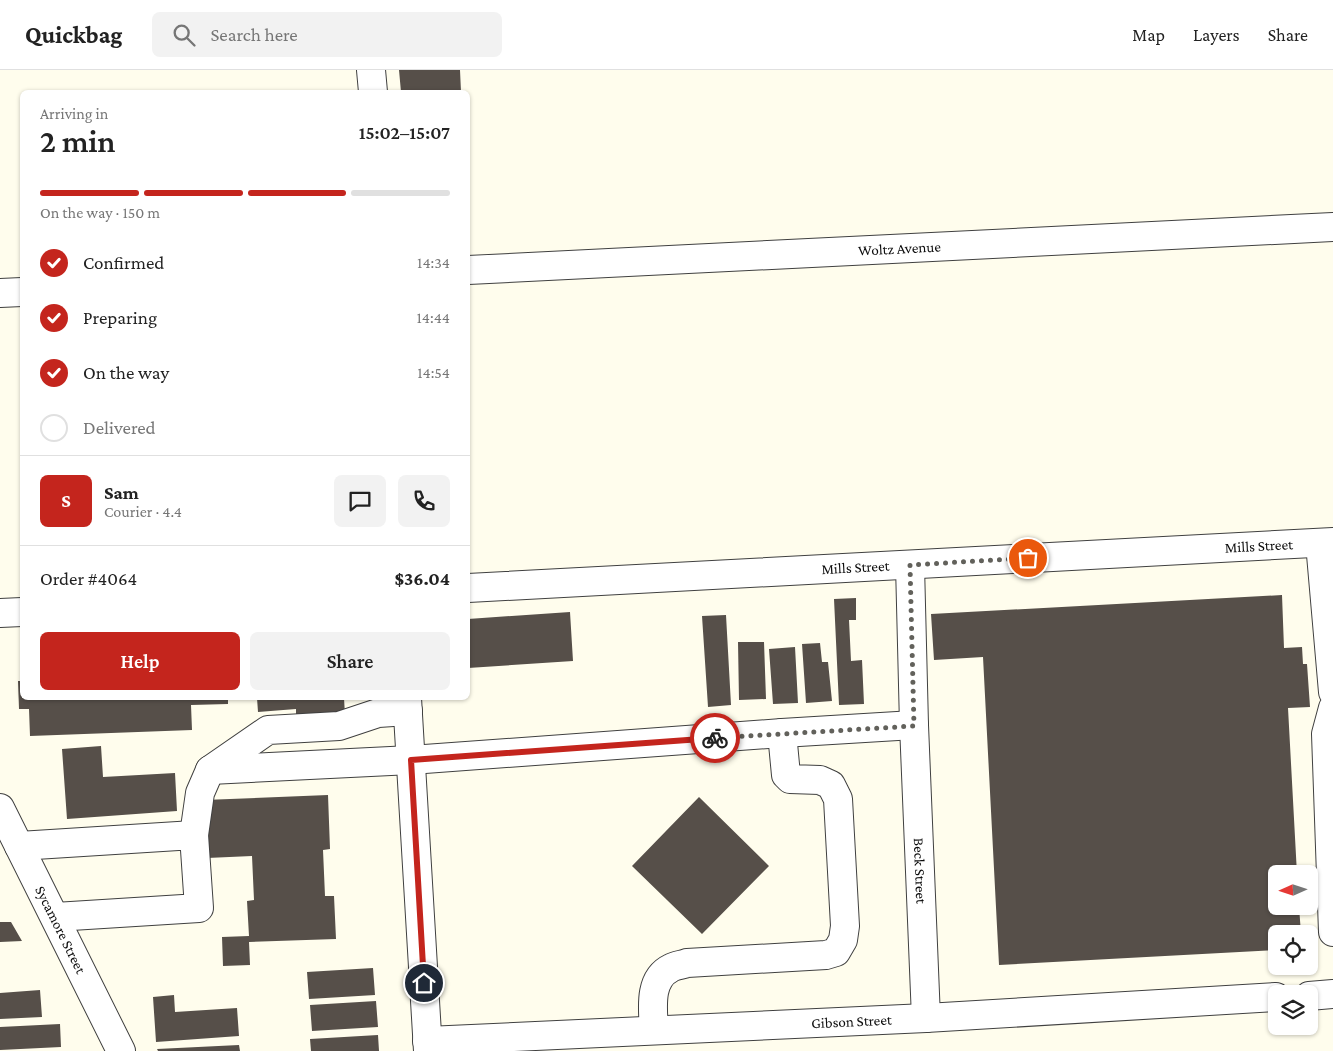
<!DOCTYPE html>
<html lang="en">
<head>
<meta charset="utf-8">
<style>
  body { margin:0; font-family:"Crimson Pro",serif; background:#f2f2f2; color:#222; height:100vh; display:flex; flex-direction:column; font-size:19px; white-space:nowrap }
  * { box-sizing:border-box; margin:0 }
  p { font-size:16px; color:#767676 }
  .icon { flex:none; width:28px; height:28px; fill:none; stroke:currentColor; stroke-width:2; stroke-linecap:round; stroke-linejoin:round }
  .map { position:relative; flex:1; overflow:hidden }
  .side { position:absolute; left:20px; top:20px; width:450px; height:610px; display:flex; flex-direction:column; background:#fff; border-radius:8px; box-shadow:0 1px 4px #0004 }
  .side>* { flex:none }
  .needle { width:32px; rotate:267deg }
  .tools { position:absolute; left:1268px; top:795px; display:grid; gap:10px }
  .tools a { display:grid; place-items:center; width:50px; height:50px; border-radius:8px; background:#fff; box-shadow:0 1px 4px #0004; font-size:25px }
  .pin { position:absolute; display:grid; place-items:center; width:42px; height:42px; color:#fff; margin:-21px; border:2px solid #fff; border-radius:50%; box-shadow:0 1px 5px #0007 }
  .courier { position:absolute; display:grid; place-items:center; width:50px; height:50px; margin:-25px; border:4px solid #c4251d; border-radius:50%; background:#fff; color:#222; box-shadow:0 1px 6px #0007 }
  .head em { font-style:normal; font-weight:600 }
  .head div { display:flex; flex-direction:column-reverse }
  .head { display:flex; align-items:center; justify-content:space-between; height:85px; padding:0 20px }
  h1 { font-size:32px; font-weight:600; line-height:38px }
  .bar { display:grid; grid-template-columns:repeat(4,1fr); gap:8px 5px; align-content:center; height:60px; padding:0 20px }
  .bar i { height:6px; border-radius:4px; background:#e0e0e0 }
  .bar .current { background:#c4251d }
  .bar p { grid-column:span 4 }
  .line { display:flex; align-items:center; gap:12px; padding:0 20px; border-top:1px solid #e0e0e0 }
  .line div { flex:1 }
  .round { display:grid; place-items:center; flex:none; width:52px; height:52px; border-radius:8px; background:#f2f2f2 }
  ol { padding:0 20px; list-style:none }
  li { display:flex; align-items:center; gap:15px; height:55px }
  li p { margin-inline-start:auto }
  li .icon { padding:5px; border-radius:50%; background:#c4251d; color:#fff; stroke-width:4 }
  li:last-child { color:#767676 }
  li i { width:28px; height:28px; border:2px solid #e0e0e0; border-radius:50% }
  .action { display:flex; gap:10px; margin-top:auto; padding:10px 20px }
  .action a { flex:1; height:58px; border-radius:8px; background:#c4251d; color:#fff; font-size:20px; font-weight:600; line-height:58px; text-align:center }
  .action a+a { background:#f2f2f2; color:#222 }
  header { display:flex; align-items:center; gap:30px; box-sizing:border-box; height:70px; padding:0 25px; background:#fff; border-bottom:1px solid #e0e0e0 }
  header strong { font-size:24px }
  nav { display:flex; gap:28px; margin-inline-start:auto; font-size:18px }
  .search { width:350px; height:45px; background:#f2f2f2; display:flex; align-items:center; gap:12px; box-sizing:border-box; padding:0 18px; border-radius:8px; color:#767676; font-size:19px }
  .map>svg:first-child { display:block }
</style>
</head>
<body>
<header>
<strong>Quickbag</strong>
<div class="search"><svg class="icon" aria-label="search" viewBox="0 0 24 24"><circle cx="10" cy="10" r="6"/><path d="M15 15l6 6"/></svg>Search here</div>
<nav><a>Map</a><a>Layers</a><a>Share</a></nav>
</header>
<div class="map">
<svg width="1333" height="981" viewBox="0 0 1333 981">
  <rect width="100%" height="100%" fill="#fffded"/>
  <!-- building -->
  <path fill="#564f49" d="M399 0H460L461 22H401Z
    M468 139H469L470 154H468Z
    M1282 525 1284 578 1302 577 1303 594H1307L1310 637 1288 638 1297 804H1276V836H1299L1301 864H1276V880L999 895 983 587 934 590 931 544Z
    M856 528V550H849L851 591 862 590 864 634 839 635 834 529Z
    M570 542 573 591 468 598V549Z
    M726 545 731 635 708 637 702 546Z
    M738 572H764L766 629 739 630Z
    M820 573 822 592H828L832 631 806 633 802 574Z
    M795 577 798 633 773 634 769 579Z
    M18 611H22V628H228V634L191 635 192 660 30 666 29 639H19Z
    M257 628H344L345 645 296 648V639L258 642Z
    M101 676 103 707 175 703 177 741 67 749 62 679Z
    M328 725 330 779 323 780 325 826H334L336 869 249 872 250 895 223 896 222 867 249 866 247 831 254 830 252 786 207 788 204 730Z
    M699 727 769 796 702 864 632 796Z
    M0 852H11L22 871 0 872Z
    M373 898 375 925 309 929 307 902Z
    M40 920 42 947 0 949V923Z
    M174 925 175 942 237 938 239 966 156 972 153 927Z
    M376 931 378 957 312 961 310 935Z
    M60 954 61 977 0 980V957Z
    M378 965 379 981H311L310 969Z
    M239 975 240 981H158L157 979Z"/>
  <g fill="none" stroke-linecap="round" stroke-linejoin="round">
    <defs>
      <g id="minor">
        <path d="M371 0 373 22"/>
        <path id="s1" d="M468 200 1333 157"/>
        <path d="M0 223 22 222"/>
        <path d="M1320 473 1333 622"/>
        <path id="s2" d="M910 495 914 655 926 948"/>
        <path id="s3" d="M468 518 1333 472"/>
        <path d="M0 543 22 542"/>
        <path d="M407 628 428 981"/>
        <path d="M1333 638 1326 664 1333 862"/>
        <path d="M210 700 411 690 782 663 914 655"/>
        <path id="s4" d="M0 738 121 981"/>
        <path d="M194 765 200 723 210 700 268 660 339 656 378 643 408 641"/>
        <path d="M19 776 194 765 199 838 55 847"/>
        <path d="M1309 926 1333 924"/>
        <path d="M654 960C653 940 648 909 671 898 676 895 682 895 687 893L826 885 836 882 843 870 845 856 838 729 831 715 820 710 790 709 786 705 782 663"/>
        <path id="s5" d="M427 971 926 948 1276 927"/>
      </g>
    </defs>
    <!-- minor casing -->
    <use href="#minor" stroke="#404040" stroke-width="30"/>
    <!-- minor -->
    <use href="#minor" stroke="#fff" stroke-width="28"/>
  </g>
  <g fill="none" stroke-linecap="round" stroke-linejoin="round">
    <!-- done -->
    <path stroke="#62615b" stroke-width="5" stroke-dasharray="0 9" d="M715 668 914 656 910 495 1028 488"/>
    <!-- route -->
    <path stroke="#c4251d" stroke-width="6" d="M424 913 411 690 715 668"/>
  </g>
  <g text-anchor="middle" stroke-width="5" stroke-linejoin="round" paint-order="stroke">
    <!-- street labels -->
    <g font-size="15" fill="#0d0d0d" stroke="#fff">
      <text dy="5" stroke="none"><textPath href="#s1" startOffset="432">Woltz Avenue</textPath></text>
      <text dy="5" stroke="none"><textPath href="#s3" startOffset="792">Mills Street</textPath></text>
      <text dy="5" stroke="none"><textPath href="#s3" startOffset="388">Mills Street</textPath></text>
      <text dy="5" stroke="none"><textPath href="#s2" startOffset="306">Beck Street</textPath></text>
      <text dy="5" stroke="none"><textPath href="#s4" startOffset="136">Sycamore Street</textPath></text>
      <text dy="5" stroke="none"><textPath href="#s5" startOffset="425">Gibson Street</textPath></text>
    </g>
  </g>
</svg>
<div class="tools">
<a><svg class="needle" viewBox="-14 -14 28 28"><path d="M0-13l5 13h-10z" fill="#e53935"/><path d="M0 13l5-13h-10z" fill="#767676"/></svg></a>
<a><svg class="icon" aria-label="locate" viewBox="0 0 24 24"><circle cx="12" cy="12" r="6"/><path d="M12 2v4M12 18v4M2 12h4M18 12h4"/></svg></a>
<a><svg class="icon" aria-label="layers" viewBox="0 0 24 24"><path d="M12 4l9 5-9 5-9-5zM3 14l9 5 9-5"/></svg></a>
</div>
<div class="pin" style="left:1028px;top:488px;background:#ea580c"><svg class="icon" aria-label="bag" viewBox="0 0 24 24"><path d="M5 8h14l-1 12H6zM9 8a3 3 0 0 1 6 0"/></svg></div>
<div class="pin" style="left:424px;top:913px;background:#1f2937"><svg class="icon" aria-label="home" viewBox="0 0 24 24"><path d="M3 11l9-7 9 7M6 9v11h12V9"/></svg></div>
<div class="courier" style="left:715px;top:668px"><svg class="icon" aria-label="bike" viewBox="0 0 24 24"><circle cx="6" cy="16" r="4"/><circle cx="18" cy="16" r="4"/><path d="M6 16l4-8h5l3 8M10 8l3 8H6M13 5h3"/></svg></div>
<section class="side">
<div class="head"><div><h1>2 min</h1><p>Arriving in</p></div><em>15:02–15:07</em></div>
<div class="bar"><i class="current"></i><i class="current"></i><i class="current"></i><i></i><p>On the way · 150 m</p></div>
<ol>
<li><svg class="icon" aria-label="check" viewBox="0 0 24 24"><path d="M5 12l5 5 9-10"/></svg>Confirmed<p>14:34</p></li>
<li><svg class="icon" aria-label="check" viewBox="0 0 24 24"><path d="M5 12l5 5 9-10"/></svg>Preparing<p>14:44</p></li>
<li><svg class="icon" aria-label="check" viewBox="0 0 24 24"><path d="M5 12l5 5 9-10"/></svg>On the way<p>14:54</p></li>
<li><i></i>Delivered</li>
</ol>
<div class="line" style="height:90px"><b class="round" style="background:#c4251d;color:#fff">S</b><div><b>Sam</b><p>Courier · 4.4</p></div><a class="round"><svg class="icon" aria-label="chat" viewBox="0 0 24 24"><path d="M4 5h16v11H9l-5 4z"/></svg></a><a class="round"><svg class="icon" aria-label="phone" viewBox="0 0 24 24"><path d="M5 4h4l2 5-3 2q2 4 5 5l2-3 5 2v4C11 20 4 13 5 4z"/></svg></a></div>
<div class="line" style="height:65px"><div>Order #4064</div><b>$36.04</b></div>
<div class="action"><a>Help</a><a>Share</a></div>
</section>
</div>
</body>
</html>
